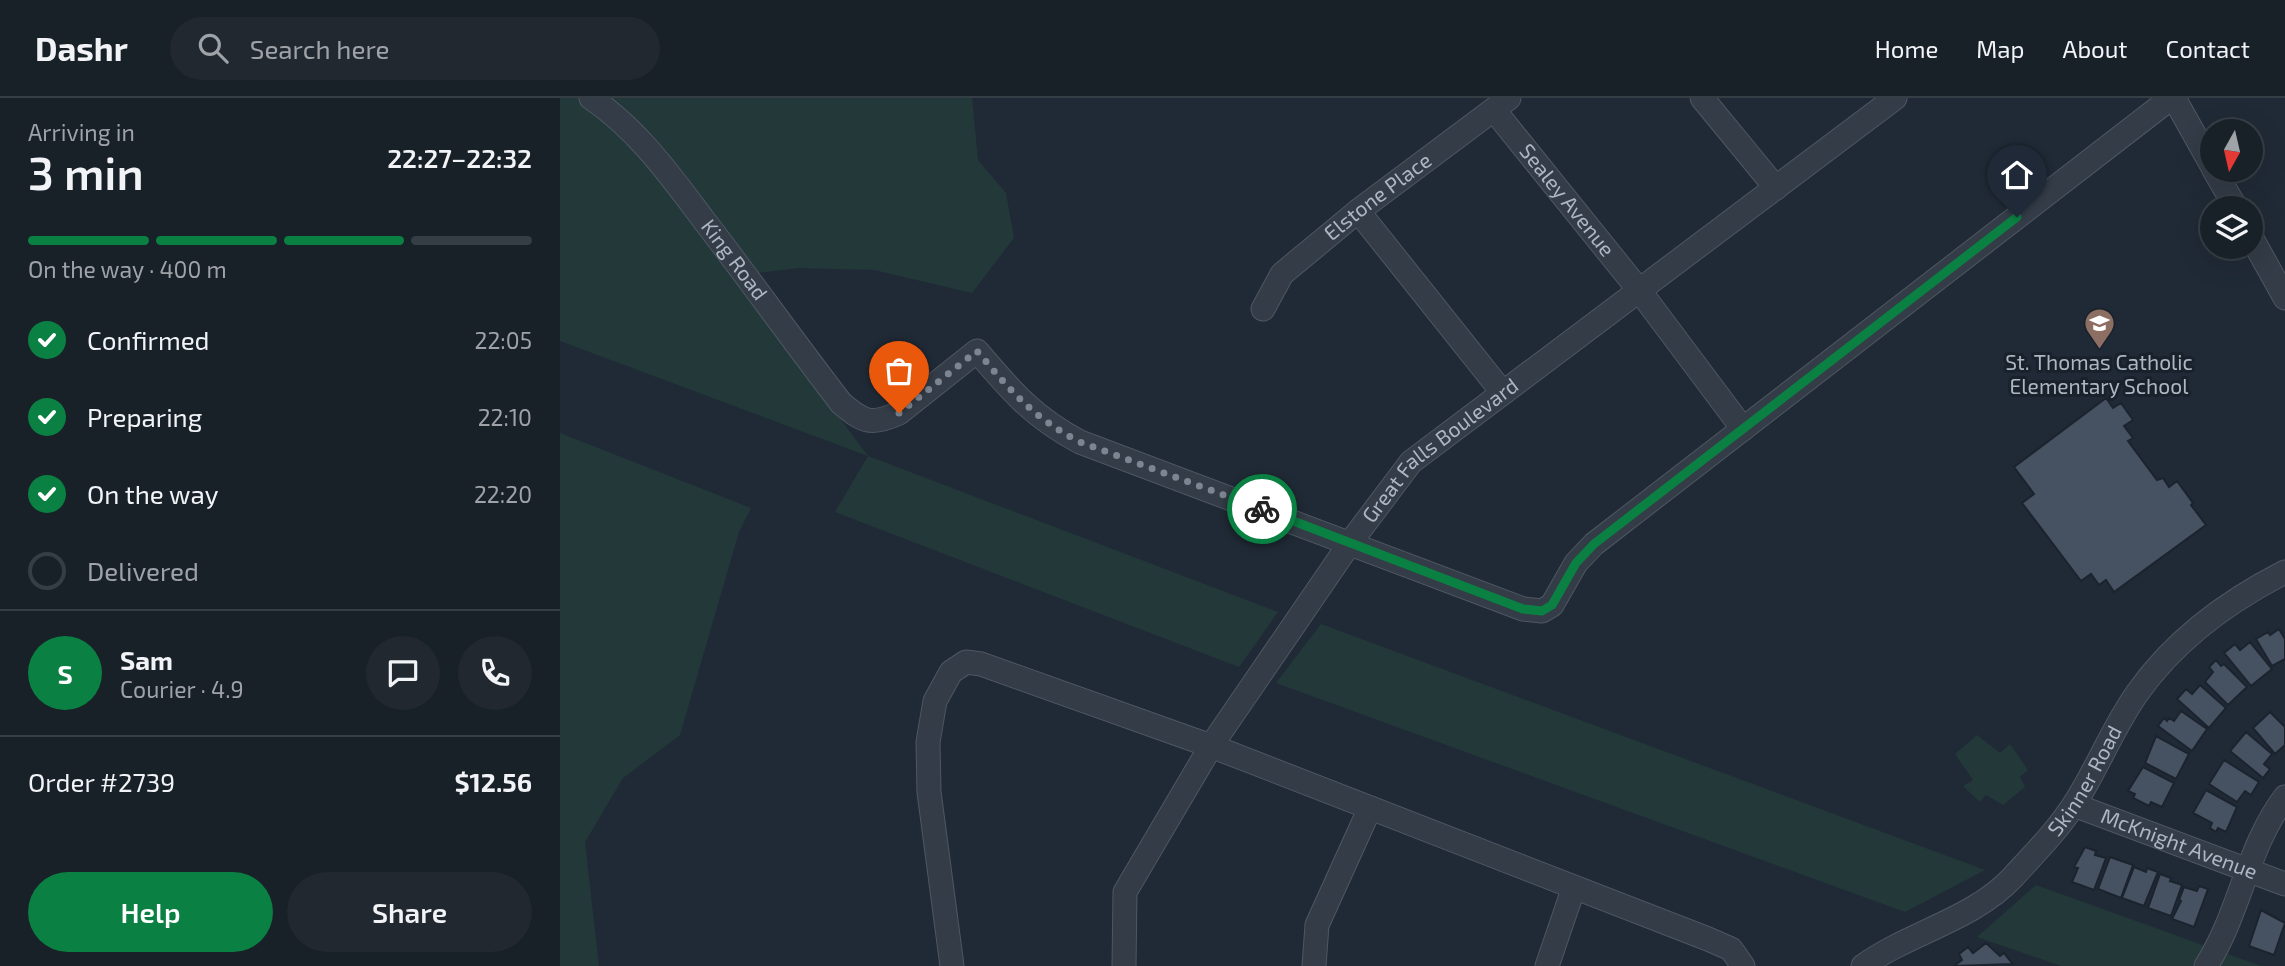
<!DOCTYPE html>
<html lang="en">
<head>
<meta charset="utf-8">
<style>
  body { margin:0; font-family:"Exo 2",sans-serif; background:#212830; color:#f1f3f6; height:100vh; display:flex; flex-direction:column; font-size:26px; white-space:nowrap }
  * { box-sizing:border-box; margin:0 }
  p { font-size:23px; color:#9fa3a8 }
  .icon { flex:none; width:38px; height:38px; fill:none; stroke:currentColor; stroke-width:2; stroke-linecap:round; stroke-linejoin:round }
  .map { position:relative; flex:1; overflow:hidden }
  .side { display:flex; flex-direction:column; background:#182028; width:560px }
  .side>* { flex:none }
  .needle { width:46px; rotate:188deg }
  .buttons { position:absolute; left:1640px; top:21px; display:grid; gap:14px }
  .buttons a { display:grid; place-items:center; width:63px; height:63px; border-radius:50%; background:#182028; box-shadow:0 7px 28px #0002,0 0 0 2px #363e45; font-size:35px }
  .pin { position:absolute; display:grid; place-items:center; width:60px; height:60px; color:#fff; margin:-72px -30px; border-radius:50% 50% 50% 0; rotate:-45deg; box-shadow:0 0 7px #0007 }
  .pin .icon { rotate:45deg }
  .courier { position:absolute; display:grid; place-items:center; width:70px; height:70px; margin:-35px; border:5px solid #0b8043; border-radius:50%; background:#fff; color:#222; box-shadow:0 2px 9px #0007 }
  .summary em { font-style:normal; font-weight:600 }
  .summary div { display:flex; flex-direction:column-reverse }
  .summary { display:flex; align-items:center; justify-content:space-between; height:119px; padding:0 28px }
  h1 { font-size:46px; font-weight:600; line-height:52px }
  .bar { display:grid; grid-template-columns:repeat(4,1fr); gap:10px 7px; align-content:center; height:84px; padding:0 28px }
  .bar i { height:9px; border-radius:5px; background:#363e45 }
  .bar .active { background:#0b8043 }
  .bar p { grid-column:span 4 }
  .line { display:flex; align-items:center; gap:18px; padding:0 28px; border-top:2px solid #363e45 }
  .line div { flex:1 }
  .round { display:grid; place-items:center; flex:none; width:74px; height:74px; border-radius:37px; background:#212830 }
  ol { padding:0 28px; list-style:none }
  li { display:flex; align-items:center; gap:21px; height:77px }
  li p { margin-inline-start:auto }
  li .icon { padding:7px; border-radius:50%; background:#0b8043; color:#fff; stroke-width:4 }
  li:last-child { color:#9fa3a8 }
  li i { width:38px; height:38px; border:4px solid #363e45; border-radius:50% }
  .cta { display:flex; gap:14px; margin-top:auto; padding:14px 28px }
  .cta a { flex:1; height:80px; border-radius:42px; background:#0b8043; color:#fff; font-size:28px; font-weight:600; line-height:80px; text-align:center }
  .cta a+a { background:#212830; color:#f1f3f6 }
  header { display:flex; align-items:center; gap:42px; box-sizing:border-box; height:98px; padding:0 35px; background:#182028; border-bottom:2px solid #363e45 }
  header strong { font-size:33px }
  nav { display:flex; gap:38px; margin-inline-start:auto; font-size:24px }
  .search { width:490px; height:63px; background:#212830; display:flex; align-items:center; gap:18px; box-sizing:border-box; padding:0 24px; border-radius:38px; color:#9fa3a8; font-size:26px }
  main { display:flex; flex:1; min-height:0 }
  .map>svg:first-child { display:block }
</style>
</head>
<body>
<header>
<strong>Dashr</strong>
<div class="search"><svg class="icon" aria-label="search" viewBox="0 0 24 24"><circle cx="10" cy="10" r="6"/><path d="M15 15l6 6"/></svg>Search here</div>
<nav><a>Home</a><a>Map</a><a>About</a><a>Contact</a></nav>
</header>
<main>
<section class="side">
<div class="summary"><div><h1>3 min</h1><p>Arriving in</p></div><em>22:27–22:32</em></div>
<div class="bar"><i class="active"></i><i class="active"></i><i class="active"></i><i></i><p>On the way · 400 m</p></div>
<ol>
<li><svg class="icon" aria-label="check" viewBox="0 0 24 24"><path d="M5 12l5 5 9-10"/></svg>Confirmed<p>22:05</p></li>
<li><svg class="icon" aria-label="check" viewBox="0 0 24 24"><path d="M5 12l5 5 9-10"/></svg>Preparing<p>22:10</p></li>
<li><svg class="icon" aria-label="check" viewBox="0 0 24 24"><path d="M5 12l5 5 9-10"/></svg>On the way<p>22:20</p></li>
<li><i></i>Delivered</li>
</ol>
<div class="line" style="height:126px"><b class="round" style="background:#0b8043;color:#fff">S</b><div><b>Sam</b><p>Courier · 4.9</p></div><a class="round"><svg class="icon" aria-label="chat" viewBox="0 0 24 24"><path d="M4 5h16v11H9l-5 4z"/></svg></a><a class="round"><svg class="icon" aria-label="phone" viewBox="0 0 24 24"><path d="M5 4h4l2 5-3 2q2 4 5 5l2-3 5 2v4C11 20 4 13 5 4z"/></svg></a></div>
<div class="line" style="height:91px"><div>Order #2739</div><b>$12.56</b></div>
<div class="cta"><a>Help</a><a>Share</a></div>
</section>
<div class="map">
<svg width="1725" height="868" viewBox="0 0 1725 868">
  <rect width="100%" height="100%" fill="#202a36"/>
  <!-- green -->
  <path fill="#233839" d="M0 0H412L418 62 446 95 454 140 412 195 314 172 238 170 174 178 308 358 718 514 679 569 275 414 308 358 0 243Z
    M0 335 191 410 179 434 120 637 63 680 25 744 39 868H0Z
    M761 526 1425 772 1345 814 716 585Z
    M1417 637 1440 655 1450 646 1468 672 1460 679 1465 689 1443 707 1426 697 1420 704 1403 688 1413 682 1395 656Z
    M1476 787 1701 868H1501L1417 839Z"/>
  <!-- building -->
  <path fill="#465261" stroke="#1b232e" stroke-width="2" d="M1546 300 1553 310 1561 305 1573 322 1564 328 1573 340 1568 343 1597 382 1603 380 1609 389 1617 383 1633 405 1631 407 1646 427 1554 494 1546 482 1539 487 1531 476 1521 483 1462 405 1474 396 1454 369Z
    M1719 531 1725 541V561L1712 568 1696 541 1708 534 1710 537Z
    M1690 544 1712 571 1691 588 1664 555 1675 546 1680 552Z
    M1656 562 1661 568 1664 566 1687 589 1668 607 1645 584 1653 574 1649 569Z
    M1640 587 1666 610 1649 630 1617 601 1626 591 1632 596Z
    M1621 613 1647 631 1632 653 1598 628 1604 620 1607 623 1609 620 1614 623Z
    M1710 614 1725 629V647L1715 656 1693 630Z
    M1686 634 1712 656 1704 666 1710 671 1703 680 1670 653Z
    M1596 638 1629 656 1616 681 1585 665Z
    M1664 662 1699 684 1691 697 1685 693 1677 704 1649 686Z
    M1583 669 1614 685 1602 709 1591 704 1589 708 1573 700 1575 696 1568 693Z
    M1646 692 1677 709 1666 734 1658 730 1656 734 1650 730 1652 725 1633 715Z
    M1525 749 1536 753 1535 757 1546 760 1534 792 1512 784 1518 770 1514 769Z
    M1550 759 1573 767 1561 800 1538 791Z
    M1574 769 1586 774 1587 770 1598 774 1584 808 1562 800Z
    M1600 776 1611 780 1610 783 1622 787 1611 818 1588 810Z
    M1639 788 1648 791 1634 829 1612 821 1621 803 1619 802 1624 789 1637 793Z
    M1701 812 1725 825 1714 857 1689 848Z
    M1426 845 1440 858 1444 855 1453 866 1394 868 1402 862 1399 856 1408 849 1413 855Z"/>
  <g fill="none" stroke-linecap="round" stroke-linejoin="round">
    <defs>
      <g id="minor">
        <path id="s1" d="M31 0C77 31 110 77 143 121 190 182 234 244 281 305 303 324 311 328 339 315L417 253C451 293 473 319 520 344L963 511 982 513 992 507 1016 465 1034 446 1611 0"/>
        <path d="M1142 0 1216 90"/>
        <path d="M1614 0 1652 68"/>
        <path id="s2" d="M934 12 1079 192 1183 331"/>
        <path d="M1654 72 1676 110"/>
        <path d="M798 113 943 295"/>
        <path d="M1690 137 1725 200"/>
        <path id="s3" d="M703 211 722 176 798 113 949 0"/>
        <path id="s4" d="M1514 707 1725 786"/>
        <path d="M392 868 369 694 368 644 375 603 391 574 406 564 421 566 651 648 1148 841 1171 851 1183 868"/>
        <path id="s5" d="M564 868 565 794 651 648 790 445 851 364 1335 0"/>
        <path d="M754 868 757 827 810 710"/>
        <path d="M987 868 1014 789"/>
        <path id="s6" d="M1303 868C1350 834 1413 822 1453 779 1474 756 1498 732 1515 705 1538 669 1553 629 1578 594 1615 542 1668 503 1725 474"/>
        <path d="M1646 868C1680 815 1687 749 1725 699"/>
      </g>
    </defs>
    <!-- minor casing -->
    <use href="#minor" stroke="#4e5762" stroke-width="25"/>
    <!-- minor -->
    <use href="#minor" stroke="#333c47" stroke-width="23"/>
  </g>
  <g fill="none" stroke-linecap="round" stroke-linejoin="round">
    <!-- done -->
    <path stroke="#7c8692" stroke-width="7" stroke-dasharray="0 12.6" d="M339 315 417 253C451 293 472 319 520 344L702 411"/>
    <!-- route -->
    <path stroke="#0b8043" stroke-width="9" d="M702 411 963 511 982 513 992 507 1016 465 1034 446 1457 119"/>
  </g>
  <!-- icons -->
  <defs>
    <symbol id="school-pin" viewBox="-11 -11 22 30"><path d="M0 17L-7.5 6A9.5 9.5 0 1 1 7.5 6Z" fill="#8d6e63" stroke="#19212b"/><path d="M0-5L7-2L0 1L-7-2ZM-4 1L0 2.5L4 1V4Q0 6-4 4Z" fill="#fff"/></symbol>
  </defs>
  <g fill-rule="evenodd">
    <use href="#school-pin" x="1522" y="208" width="35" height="47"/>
  </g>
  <g text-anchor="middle" stroke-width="6" stroke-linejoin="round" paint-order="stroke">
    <!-- street labels -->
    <g font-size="21" fill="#adb7c4" stroke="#19212b">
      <text dy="7" stroke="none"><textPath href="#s3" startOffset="163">Elstone Place</textPath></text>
      <text dy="7" stroke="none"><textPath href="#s2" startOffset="116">Sealey Avenue</textPath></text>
      <text dy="7" stroke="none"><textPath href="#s1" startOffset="217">King Road</textPath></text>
      <text dy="7" stroke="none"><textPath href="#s5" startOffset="620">Great Falls Boulevard</textPath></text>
      <text dy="7" stroke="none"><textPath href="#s6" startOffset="296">Skinner Road</textPath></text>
      <text dy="7" stroke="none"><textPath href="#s4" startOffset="112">McKnight Avenue</textPath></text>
    </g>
    <!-- poi labels -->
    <g font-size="21" fill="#adb7c4" stroke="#19212b">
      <text x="1539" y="272">St. Thomas Catholic<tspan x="1539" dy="24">Elementary School</tspan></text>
    </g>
  </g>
</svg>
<div class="buttons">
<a><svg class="needle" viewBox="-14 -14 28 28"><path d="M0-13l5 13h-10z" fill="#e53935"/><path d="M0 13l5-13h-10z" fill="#9fa3a8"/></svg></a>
<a><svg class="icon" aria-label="layers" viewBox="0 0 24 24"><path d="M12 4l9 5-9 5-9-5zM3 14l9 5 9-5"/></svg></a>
</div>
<div class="pin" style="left:339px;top:315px;background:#ea580c"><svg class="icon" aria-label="bag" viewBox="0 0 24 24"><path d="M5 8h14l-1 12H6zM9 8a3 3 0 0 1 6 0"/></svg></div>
<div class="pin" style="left:1457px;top:119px;background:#1f2937"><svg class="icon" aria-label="home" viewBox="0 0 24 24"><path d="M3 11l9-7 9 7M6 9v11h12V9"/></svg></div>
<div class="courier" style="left:702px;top:411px"><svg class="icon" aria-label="bike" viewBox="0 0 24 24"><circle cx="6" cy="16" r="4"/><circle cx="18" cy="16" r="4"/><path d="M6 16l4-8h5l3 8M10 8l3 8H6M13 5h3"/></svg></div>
</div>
</main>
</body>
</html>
